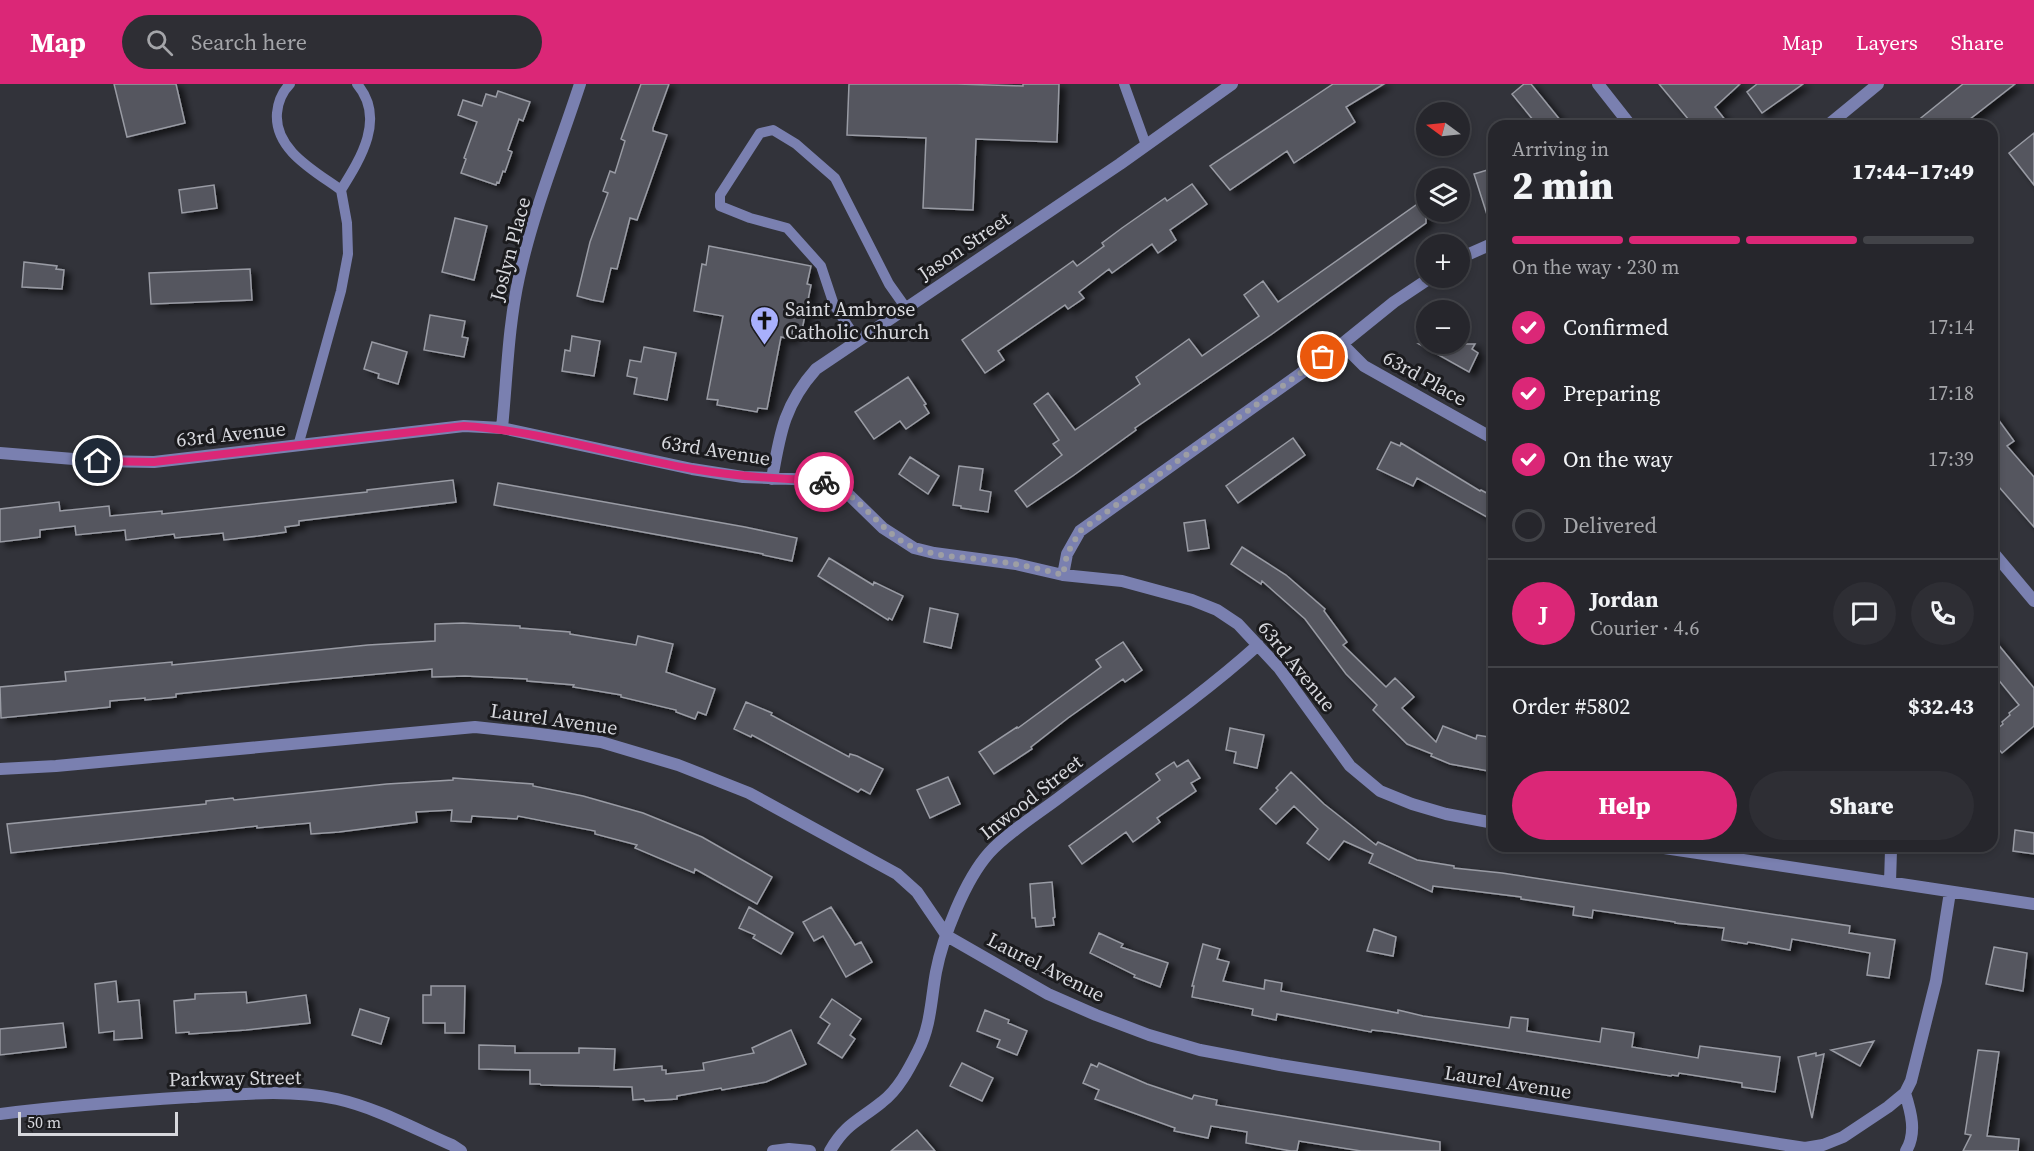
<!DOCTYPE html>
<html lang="en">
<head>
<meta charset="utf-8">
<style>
  body { margin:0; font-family:"Source Serif 4",serif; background:#2e2e34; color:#f1f3f6; height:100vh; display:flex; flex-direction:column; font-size:22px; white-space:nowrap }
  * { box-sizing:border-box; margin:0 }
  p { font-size:20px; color:#a4a5a9 }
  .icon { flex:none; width:33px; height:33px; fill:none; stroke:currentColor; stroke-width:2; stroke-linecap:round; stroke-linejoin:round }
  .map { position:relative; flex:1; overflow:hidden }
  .sheet { position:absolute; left:1488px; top:36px; width:510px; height:732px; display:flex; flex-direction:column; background:#26262c; border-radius:18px; box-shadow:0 3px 9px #0003,0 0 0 2px #424348 }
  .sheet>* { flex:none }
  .needle { width:39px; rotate:285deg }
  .controls { position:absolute; left:1416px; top:18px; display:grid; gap:12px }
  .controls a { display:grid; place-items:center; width:54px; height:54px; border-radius:50%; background:#26262c; box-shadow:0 3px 9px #0003,0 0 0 2px #424348; font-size:30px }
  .scale { position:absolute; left:18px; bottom:15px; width:160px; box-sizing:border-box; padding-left:6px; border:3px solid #d7d8dd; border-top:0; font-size:16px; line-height:21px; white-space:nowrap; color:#d7d8dd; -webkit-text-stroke:4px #1b1b1e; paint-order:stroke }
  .pin { position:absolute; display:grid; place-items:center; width:51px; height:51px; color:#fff; margin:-26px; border:3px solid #fff; border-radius:50%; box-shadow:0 2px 6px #0007 }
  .courier { position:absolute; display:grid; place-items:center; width:60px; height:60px; margin:-30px; border:4px solid #db2777; border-radius:50%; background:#fff; color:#222; box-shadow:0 2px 8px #0007 }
  .head em { font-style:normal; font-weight:800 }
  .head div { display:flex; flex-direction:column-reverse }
  .head { display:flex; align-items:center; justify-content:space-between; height:102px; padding:0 24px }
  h1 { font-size:39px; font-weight:800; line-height:45px }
  .bar { display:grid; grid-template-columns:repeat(4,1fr); gap:9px 6px; align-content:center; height:72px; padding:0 24px }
  .bar i { height:8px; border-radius:4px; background:#424348 }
  .bar .on { background:#db2777 }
  .bar p { grid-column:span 4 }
  .line { display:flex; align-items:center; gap:15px; padding:0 24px; border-top:2px solid #424348 }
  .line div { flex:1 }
  .round { display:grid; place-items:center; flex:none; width:63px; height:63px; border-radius:32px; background:#2e2e34 }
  ol { padding:0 24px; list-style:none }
  li { display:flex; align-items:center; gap:18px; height:66px }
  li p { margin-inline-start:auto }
  li .icon { padding:6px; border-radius:50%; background:#db2777; color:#fff; stroke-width:4 }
  li:last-child { color:#a4a5a9 }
  li i { width:33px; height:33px; border:3px solid #424348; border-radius:50% }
  .cta { display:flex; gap:12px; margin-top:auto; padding:12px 24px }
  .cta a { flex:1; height:69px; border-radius:36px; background:#db2777; color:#fff; font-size:24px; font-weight:800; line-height:69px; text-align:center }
  .cta a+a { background:#2e2e34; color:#f1f3f6 }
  header { display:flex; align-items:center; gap:36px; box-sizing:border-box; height:84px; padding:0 30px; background:#db2777; color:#fff }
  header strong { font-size:28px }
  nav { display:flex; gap:33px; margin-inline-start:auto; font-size:21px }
  .search { width:420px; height:54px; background:#2e2e34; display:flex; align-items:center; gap:15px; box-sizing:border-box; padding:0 21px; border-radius:33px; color:#a4a5a9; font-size:22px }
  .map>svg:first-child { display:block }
</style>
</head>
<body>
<header>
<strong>Map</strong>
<div class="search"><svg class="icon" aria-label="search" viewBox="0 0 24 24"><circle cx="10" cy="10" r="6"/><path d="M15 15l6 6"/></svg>Search here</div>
<nav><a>Map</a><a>Layers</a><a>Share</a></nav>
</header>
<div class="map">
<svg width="2034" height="1067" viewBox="0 0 2034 1067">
  <defs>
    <filter id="shadow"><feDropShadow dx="6" dy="4" stdDeviation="3" flood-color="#0009"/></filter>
  </defs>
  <rect width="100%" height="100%" fill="#32333a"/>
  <!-- building -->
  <path fill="#54565e" stroke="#999ba4" stroke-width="1.5" filter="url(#shadow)" d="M114 0H176L185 39 127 53Z
    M641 0H669L653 44V47L667 51 637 136 630 134 617 185 611 184 603 218 592 216 577 212 590 158 608 109 603 107 610 87 615 89 625 57 621 55Z
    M849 0H957L1023 2V0H1059L1057 58 976 55 973 126 923 124 926 54 847 51Z
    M1333 0H1384L1346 23 1355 38 1294 79 1287 67 1230 106 1210 82Z
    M1524 0H1531L1565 42H1538L1512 10Z
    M1659 0H1740L1715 23 1730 42H1694Z
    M1757 0H1803L1762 29 1747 8Z
    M1963 0H2015L1961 42H1911Z
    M498 7 530 18 523 37 519 35 508 66 512 68 505 88 503 87 499 99 497 98 496 101 461 89 466 75 464 74 477 38 458 31 463 16 482 22 486 10 496 13Z
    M2034 49V101L2009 69Z
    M1494 84V140H1490L1474 90Z
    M1192 100 1207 120 1170 146 1176 156 1158 169 1152 160 1112 189 1109 185 1079 208 1084 214 1068 225 1065 221 998 267 1004 276 985 289 962 256 1073 177 1077 182 1104 162 1102 159 1122 144 1165 114 1167 117Z
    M214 101 217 124 182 129 179 106Z
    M1426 114V139L1272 250 1135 344 1136 346 1074 391 1027 423 1015 407 1062 371 1053 360 1059 356 1034 320 1048 309 1075 346 1140 300 1136 293 1189 255 1202 272 1259 232 1244 211 1263 197 1278 218Z
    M455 134 487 142 474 196 442 188Z
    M709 162 811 182 807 200 811 201 802 246 793 244 791 255 781 253 767 325 758 324 757 328 717 321 718 316 707 315 723 232 694 227 702 180 706 181Z
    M24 178 57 182 56 185 64 186 62 205 22 203Z
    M250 185 252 216 151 220 149 189Z
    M430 231 465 237 462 253 468 254 464 273 424 266Z
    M572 252 600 257 594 292 562 287 565 266 570 267Z
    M372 258 407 268 398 300 378 294 379 290 364 285Z
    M1419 260H1475L1472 265 1478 269 1469 288Z
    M644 263 676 269 667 316 634 310 637 294 627 292 630 276 641 278Z
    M908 293 926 320 924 321 929 329 906 345 900 337 874 355 855 328Z
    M1992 327 2014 357 2007 362 2034 393V443L1992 395Z
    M1293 354 1305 371 1238 419 1226 402Z
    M1391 358 1400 362 1401 359 1480 407 1481 406 1494 413V437L1417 394 1413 402 1377 385Z
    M910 373 939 392 928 410 899 390Z
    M959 382 983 385 980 406 991 408 988 428 961 424V422L953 421Z
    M453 396 456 418 299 437V441L285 443 286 448 258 452 224 456 223 449 175 454 174 450 126 456 125 446 76 451 75 442 40 446V453L0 458V425L59 418 60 427 109 422 110 432 162 427V430L367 408V406Z
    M498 399 745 443 797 454 792 477 763 471V470L494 421Z
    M1205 436 1209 464 1188 467 1184 439Z
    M1242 463 1286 491 1325 525 1324 527 1347 558 1343 561 1386 603 1395 594 1414 613 1402 624 1436 658 1443 642 1476 655 1477 651 1494 654V688L1450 680 1431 672 1432 670 1407 660 1373 626 1377 621 1346 590 1305 535 1262 497 1261 500 1231 480Z
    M829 474 873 501 874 498 903 512 892 536 889 534 888 536 818 492Z
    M930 524 958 530 951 564 924 558Z
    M463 539 520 542V544L570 548V550L636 561 638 552 673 560 666 588 715 605 706 631 698 628 695 635 676 628V626L621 613V611L573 603 574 601 527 597V595L465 592 432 593V585L292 598 176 610V613L145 616V614L110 617V623L1 634 0 603 66 597 65 588 172 578V581L368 561 435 557V540Z
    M1992 553 2034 604V642L2002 669 1992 658V649L2003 640 2002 638 2010 631 2009 629 2019 621 1992 588Z
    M1123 558 1142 586 1125 598 1123 595 1068 634 1031 663 1032 665 994 690 979 668 1017 643 1018 644 1101 583 1096 576Z
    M746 618 772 629 771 631 849 673 850 670 857 672 883 685 870 710 861 705 858 708 752 651 751 653 734 645Z
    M1230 644 1264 651 1257 684 1234 679 1236 668 1226 666Z
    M1188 676 1200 694 1191 699 1196 707 1157 734 1160 738 1133 758 1126 748 1082 780 1069 762 1160 696 1156 690 1174 678 1177 683Z
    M1291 688 1324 720 1376 761 1378 758 1417 776 1454 782V784L1502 789 1850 842 1849 849 1895 856 1889 894 1867 891 1870 869 1792 855 1790 866 1748 858 1747 860 1722 856 1724 844 1675 839V838L1593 826 1592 834 1573 831 1574 823 1521 815V813L1433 802 1432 808 1369 779 1373 770 1344 757 1329 776 1307 759 1318 745 1294 722 1276 740 1260 725 1278 706 1276 704Z
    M948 693 960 720 930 734 917 706Z
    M453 694 533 700V702L583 712 643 729 702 753 772 793 757 820 695 785 694 789 635 764 637 761 595 750V747L518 732 517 735 472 732 471 738 451 737 452 726 416 728 417 738 339 748 311 750 310 739 257 744V742L11 769 7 740 206 720V717L233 714 234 716 387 700 453 696Z
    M2015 746 2034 749V770L2013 767Z
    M1052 798 1055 833 1053 834 1054 841 1036 843 1035 834H1032L1030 800Z
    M749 823 793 849 781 870 753 854 755 851 739 844Z
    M831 823 855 861 861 858 872 878 846 893 823 852 814 857 803 838Z
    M1374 845 1396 853 1393 872 1367 867Z
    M1099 849 1123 860 1121 863 1168 879 1160 903 1134 893 1135 891 1090 869Z
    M1203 860 1220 865 1217 875 1229 878 1223 897 1264 905 1265 896 1282 899 1281 907 1398 929V926L1423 932 1509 944 1511 933 1528 935 1527 947 1600 958 1602 944 1634 949 1632 963 1698 974 1700 962 1780 973 1775 1008 1742 1003V999L1679 989 1678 992 1672 991 1671 992 1389 948 1372 946 1371 948 1277 930 1276 936 1252 931 1253 925 1192 913 1194 902H1192Z
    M1994 863 2027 869 2023 907 1986 900Z
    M116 897 118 918 139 916 142 954 114 956V947L99 949 95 900Z
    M431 902H465L464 949H445V939H423V911H431Z
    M246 908 247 919 306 911 310 939 246 946 189 950V948L176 949 174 917 195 915V910Z
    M832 915 861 935 850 951 855 955 842 974 818 959 830 940 820 933Z
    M360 925 389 934 381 960 352 951Z
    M985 926 1009 936 1008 939 1027 947 1017 971 997 963 1000 956 977 947Z
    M63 939 66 963 0 971V945Z
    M791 946 806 980 766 998 722 1006 721 1004 677 1012V1015L645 1017 644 1015 633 1016 632 1003 541 1001 540 1000H530V986L479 985V961L515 962V969H579V964L615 965 614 986 662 982V986H666V990L704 986 703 979 754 969 752 964Z
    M1874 957 1860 982 1831 966Z
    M1978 966 1999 968 1987 1052 2019 1055 2018 1067H1963L1971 1051 1965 1050Z
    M1816 969V972L1824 970 1812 1034 1798 973Z
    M962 979 993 994 982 1017 950 1002Z
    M1099 979 1147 1000 1192 1015 1194 1011 1217 1016 1216 1021 1440 1058V1067H1361L1299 1057 1297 1067H1291L1246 1059 1247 1048 1211 1042 1208 1054 1174 1047 1175 1044 1095 1015 1099 1006 1083 999 1091 980 1097 983Z
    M917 1046 935 1067H891Z"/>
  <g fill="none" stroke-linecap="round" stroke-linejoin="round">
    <!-- lane -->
    <path stroke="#7a80b0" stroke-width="10" d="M290 0C282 8 278 18 277 29 274 66 315 87 341 106 361 74 386 34 357 0
      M1124 0 1146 61
      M858 257 834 221 821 182 787 144 750 134 720 122V111L760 49 773 46 796 60 835 94 889 200 906 224
      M298 362 341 207 348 170 347 139 341 106"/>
    <!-- street -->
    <path stroke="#7a80b0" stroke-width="12" d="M1598 0 1631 42
      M1827 42 1878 0
      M1460 174 1494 159
      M1342 260 1364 282 1494 355
      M502 344C507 294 508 243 519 193 533 128 559 64 580 0
      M0 369 98 377 154 378 464 342 502 344 692 385 743 393 816 396 835 402 847 409 883 444 914 464 934 469 1016 480 1063 491 1122 497 1192 516 1217 526 1238 540 1279 584 1350 682 1380 707 1412 720 1446 730 1494 739
      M772 395C780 349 784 321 816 285L1120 80 1232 0
      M1992 467 2034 517
      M1063 491 1067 470 1080 447 1342 260 1394 218 1430 194
      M0 685 56 682 475 643 532 649 601 658 678 681 749 709 897 790 917 808 947 852 1048 910 1096 931 1149 951 1200 966 1280 981 1805 1064 1823 1061 1843 1053 1888 1023 1905 1009 1911 997 1936 897 1950 808
      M1651 762 2034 820
      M1889 762 1891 766 1890 798
      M1905 1009C1911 1028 1917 1049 1906 1067
      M0 1030C63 1022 128 1017 191 1013 240 1010 290 1005 337 1015 377 1024 415 1045 452 1061L461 1067
      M773 1067 789 1065 810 1067
      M830 1067C845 1040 860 1036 882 1018 898 1006 909 985 918 967 931 942 931 915 936 888 943 852 965 796 989 769 1007 749 1039 729 1060 713 1126 663 1196 617 1258 561"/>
  </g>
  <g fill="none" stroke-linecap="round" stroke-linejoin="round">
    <!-- done -->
    <path stroke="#9d9ea4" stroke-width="6" stroke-dasharray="0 10.8" d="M824 398C860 408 878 448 913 463 938 474 968 473 995 477 1018 480 1041 485 1063 491L1067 470 1080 447 1323 273"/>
    <!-- route -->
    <path stroke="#db2777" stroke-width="8" d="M98 377 154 378 464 342C542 347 616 372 693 385 734 392 774 395 816 396L824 398"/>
  </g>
  <!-- icons -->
  <defs>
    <symbol id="church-pin" viewBox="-11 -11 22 30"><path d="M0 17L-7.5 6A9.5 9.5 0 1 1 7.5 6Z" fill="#a8b0fc" stroke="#1b1b1e"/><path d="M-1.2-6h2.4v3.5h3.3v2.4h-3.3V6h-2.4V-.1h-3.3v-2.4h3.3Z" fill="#111"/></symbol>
  </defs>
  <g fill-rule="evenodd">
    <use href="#church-pin" x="748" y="220" width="33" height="45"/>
  </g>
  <g text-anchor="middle" stroke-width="6" stroke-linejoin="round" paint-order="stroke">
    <!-- street labels -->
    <g font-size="20" fill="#d7d8dd" stroke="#1b1b1e">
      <text transform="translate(964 162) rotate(-34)" y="7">Jason Street</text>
      <text transform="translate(510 165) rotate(-75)" y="7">Joslyn Place</text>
      <text transform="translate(1425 294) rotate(29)" y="7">63rd Place</text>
      <text transform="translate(231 350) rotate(-6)" y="7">63rd Avenue</text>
      <text transform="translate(716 366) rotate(9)" y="7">63rd Avenue</text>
      <text transform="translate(1297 582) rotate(51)" y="7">63rd Avenue</text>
      <text transform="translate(554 635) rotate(8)" y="7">Laurel Avenue</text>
      <text transform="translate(1031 713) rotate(-38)" y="7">Inwood Street</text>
      <text transform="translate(1046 883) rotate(27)" y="7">Laurel Avenue</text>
      <text transform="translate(235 994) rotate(-1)" y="7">Parkway Street</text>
      <text transform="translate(1508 998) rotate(9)" y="7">Laurel Avenue</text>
    </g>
    <!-- poi labels -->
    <g font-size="20" fill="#d7d8dd" stroke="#1b1b1e" text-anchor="start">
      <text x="785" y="232">Saint Ambrose<tspan x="785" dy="23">Catholic Church</tspan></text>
    </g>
  </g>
</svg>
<div class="controls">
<a><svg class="needle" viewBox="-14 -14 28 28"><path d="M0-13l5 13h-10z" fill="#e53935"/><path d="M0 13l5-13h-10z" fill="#a4a5a9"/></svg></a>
<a><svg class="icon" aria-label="layers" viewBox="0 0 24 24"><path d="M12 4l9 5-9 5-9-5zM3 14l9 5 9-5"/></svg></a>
<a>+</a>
<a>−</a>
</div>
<div class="scale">50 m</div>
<div class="pin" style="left:1323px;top:273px;background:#ea580c"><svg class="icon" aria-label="bag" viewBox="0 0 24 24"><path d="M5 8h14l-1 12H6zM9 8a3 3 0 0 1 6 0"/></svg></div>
<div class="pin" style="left:98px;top:377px;background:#1f2937"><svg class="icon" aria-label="home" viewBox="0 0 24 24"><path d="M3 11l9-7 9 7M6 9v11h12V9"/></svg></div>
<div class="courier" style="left:824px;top:398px"><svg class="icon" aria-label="bike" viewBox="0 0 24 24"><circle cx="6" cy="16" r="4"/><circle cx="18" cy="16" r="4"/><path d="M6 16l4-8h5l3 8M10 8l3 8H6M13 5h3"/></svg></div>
<section class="sheet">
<div class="head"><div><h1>2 min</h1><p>Arriving in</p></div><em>17:44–17:49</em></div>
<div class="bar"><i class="on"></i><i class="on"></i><i class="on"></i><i></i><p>On the way · 230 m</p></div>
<ol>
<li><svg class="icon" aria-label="check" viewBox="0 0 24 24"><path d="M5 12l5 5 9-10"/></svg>Confirmed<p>17:14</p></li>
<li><svg class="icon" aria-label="check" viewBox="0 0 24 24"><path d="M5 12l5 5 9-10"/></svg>Preparing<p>17:18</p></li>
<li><svg class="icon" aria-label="check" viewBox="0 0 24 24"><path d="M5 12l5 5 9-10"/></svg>On the way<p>17:39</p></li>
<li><i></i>Delivered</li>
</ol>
<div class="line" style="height:108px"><b class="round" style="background:#db2777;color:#fff">J</b><div><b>Jordan</b><p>Courier · 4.6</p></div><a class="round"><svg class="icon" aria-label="chat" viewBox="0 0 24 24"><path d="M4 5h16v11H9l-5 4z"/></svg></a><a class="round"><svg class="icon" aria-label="phone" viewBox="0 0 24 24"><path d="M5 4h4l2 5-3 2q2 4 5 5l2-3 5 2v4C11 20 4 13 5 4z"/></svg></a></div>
<div class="line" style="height:78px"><div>Order #5802</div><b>$32.43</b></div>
<div class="cta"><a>Help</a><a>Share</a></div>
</section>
</div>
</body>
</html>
